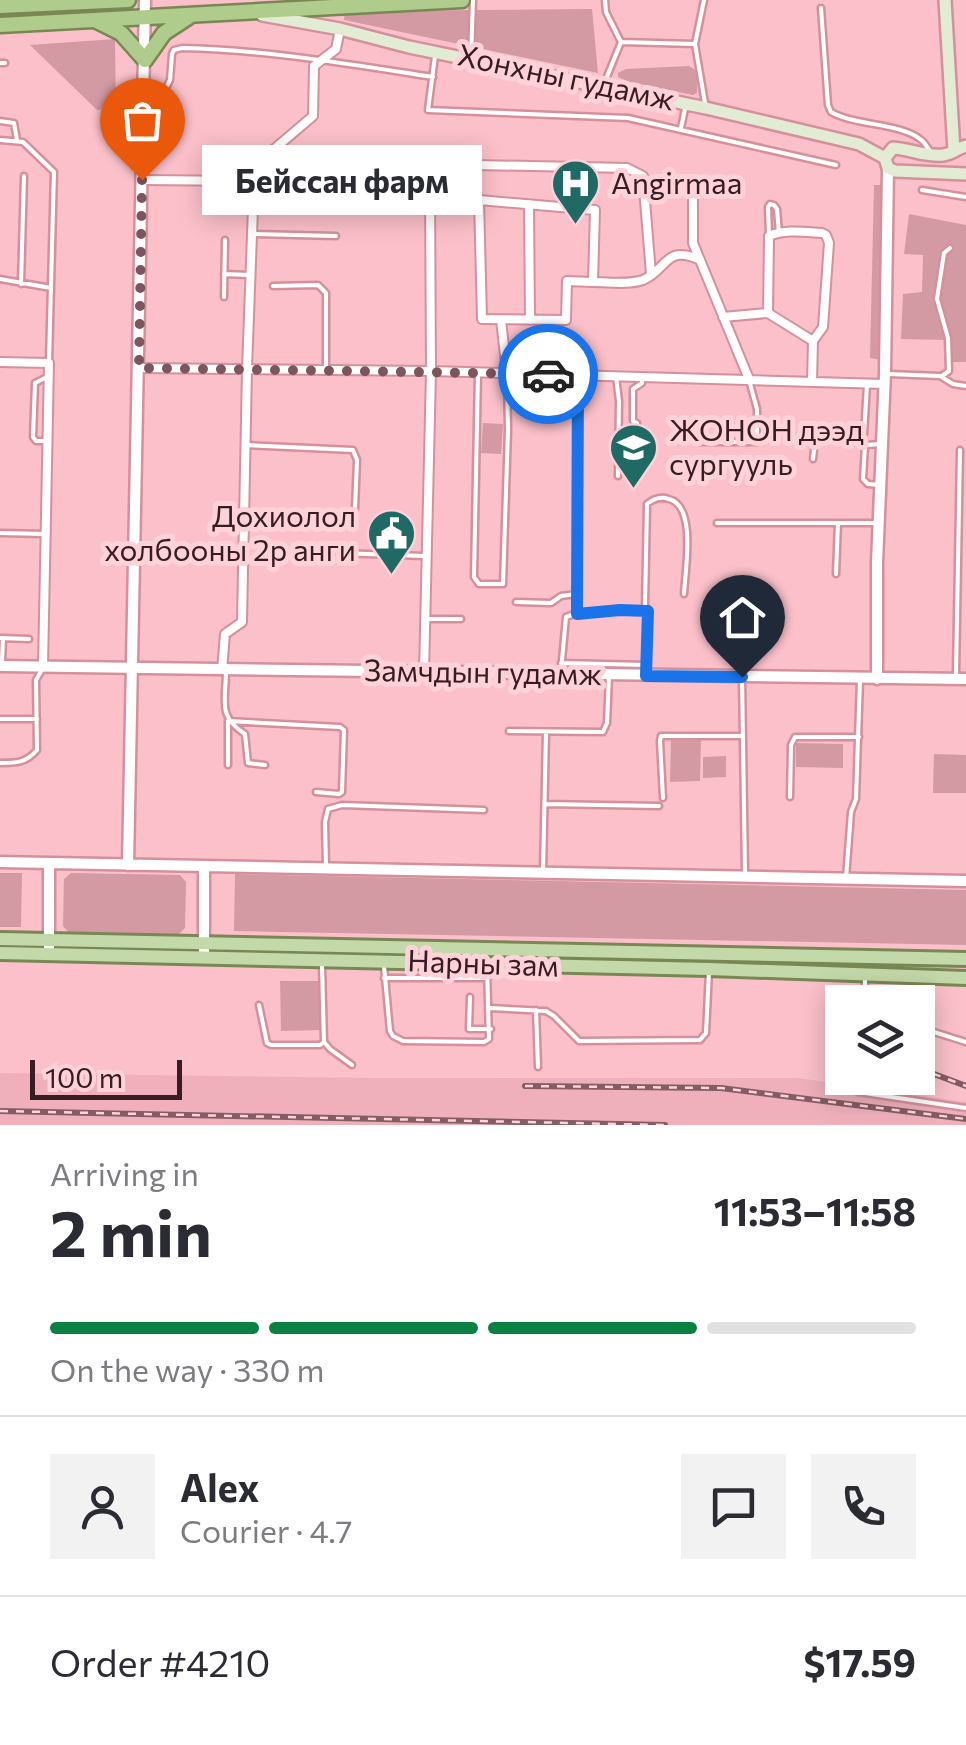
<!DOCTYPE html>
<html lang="en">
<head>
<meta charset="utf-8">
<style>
  body { margin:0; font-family:Commissioner,sans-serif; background:#f2f2f3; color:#2b2b33; height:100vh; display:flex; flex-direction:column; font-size:38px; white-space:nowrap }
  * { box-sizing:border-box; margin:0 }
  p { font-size:32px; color:#7c7c81 }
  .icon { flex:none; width:55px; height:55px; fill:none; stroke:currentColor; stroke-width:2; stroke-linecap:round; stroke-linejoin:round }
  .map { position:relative; height:1125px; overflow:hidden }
  .panel { display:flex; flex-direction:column; background:#fff; flex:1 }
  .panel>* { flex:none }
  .tools { position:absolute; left:825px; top:985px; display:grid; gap:20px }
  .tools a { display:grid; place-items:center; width:110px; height:110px; border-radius:0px; background:#fff; box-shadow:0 5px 25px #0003; font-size:50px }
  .scale { position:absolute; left:30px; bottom:25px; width:152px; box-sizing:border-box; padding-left:10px; border:5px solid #371c22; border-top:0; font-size:28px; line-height:35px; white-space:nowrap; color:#371c22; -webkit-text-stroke:8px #ffd2d9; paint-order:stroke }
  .pin { position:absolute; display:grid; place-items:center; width:85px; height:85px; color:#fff; margin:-102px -42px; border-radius:50% 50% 50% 0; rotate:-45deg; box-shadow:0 0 10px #0007 }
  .pin .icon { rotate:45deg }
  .courier { position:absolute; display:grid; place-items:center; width:100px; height:100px; margin:-50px; border:8px solid #1a73e8; border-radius:50%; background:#fff; color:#222; box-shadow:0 2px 12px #0007 }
  .bubble { position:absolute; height:70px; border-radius:0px; background:#fff; box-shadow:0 5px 25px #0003; font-size:32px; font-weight:700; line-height:70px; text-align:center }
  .headline em { font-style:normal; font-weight:700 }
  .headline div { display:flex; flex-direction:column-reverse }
  .headline { display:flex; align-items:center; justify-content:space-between; height:170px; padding:0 50px }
  h1 { font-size:65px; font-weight:700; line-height:75px }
  .bar { display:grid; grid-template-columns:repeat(4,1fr); gap:15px 10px; align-content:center; height:120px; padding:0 50px }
  .bar i { height:12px; border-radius:8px; background:#e1e1e2 }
  .bar .on { background:#0b8043 }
  .bar p { grid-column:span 4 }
  .line { display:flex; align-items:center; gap:25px; padding:0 50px; border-top:2px solid #e1e1e2 }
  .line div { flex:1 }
  .round { display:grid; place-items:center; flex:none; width:105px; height:105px; border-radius:0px; background:#f2f2f3 }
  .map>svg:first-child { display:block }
</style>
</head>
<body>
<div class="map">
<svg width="966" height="1125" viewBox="0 0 966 1125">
  <rect width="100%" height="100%" fill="#fbc0ca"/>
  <!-- built -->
  <path fill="#efb0bb" d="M0 1073 368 1078H798L966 1102V1125H0Z"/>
  <!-- green -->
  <path fill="#d49aa4" d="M592 9 598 73 344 20 345 11Z
    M115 39 116 108 97 110 30 45Z
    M689 66 697 71V93L693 95 626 81 618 77V73L626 69Z
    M874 185H886L881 360 870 358Z
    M909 214 966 225V362H949L948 340 901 339 903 294 922 292 923 255 904 254Z
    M483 423 503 424 501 454 481 453Z
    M671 739H701L700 781 670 782Z
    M796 743 843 744V768L796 767Z
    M934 754 966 755V793H933Z
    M726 756V777L703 778V757Z
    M0 873H22L21 927H0Z
    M71 873 180 875 186 882 185 928 178 935 69 933 63 926 64 879Z
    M235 874 966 890V945L234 931Z
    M280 981H322L323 1030 281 1031Z"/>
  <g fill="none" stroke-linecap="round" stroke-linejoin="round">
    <defs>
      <path id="service" d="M605 0 606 12 621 42
        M821 8 828 105 831 112C856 126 900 123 920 139 925 142 927 148 931 152
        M695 44 705 103
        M435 56 428 110 628 118 836 165
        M471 58 473 0
        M0 63H5
        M604 84 621 42 695 44 704 0
        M146 92 166 88 170 80 172 54 174 50 182 48C267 50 349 64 433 77
        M0 121 14 123 17 140
        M681 128 685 109
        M0 140 23 142 54 172 49 361
        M257 181 348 183
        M922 190 966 197
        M252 234 336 236
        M769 236 768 207 770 204 774 205 777 209 779 233
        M224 274 249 275
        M0 279 51 288
        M21 284 24 176
        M273 286 318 285 326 293V367
        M224 297 225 240
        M478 372 474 577 479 584H503L508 430 507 376
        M889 374 940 376 953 384 966 386
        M616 376 619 401 618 476
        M942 376 949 371 948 338 937 299 944 253 950 248
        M47 441H36L33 437 35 383 49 376
        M700 442H757V409L749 380
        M245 445 353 450 357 460 355 509
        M637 446V423L633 421V389L642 383V378
        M813 459 816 431 864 434 867 385
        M880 485 868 484 863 479 865 445 882 444
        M717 523H879
        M0 533 45 534
        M339 553 424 556
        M836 574 838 523
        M576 594 578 375
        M516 602 551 603 561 596 576 594 577 613 620 610 647 611 646 674
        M647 611 645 606 647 504C653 499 660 496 669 499 697 506 685 571 684 594
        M425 619H461
        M0 638 29 639
        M2 661 3 638
        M561 663 646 665
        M226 670C226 701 217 716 245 734L248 763 265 765
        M561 671 566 617 577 613
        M956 674 960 450
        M742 677 745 872
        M0 719H37
        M509 731 603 732 607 723 609 676
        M0 763C16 763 26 763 37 750L36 680 43 668
        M228 765V721L340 727 344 730 342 792 339 794 316 792
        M790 797 791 745 795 737H859
        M663 798 660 741 661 736H743
        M545 804 659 806
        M326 867 325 822 328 809 342 805 484 810
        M543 872 546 732
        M846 878 851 812 856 799 860 679
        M384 966 390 1031 393 1036 403 1041 484 1042 489 1039 487 968
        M865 977V1002
        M384 978H488
        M470 997 469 1029H491
        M259 1005 267 1043 271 1045H320L324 1042 322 965
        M490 1008 546 1011 554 1016 579 1041 700 1040 706 1033 709 971
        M536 1010 538 1067
        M918 1027 966 1042
        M324 1042 330 1049 352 1065
        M853 1078 854 1088 858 1092 966 1108"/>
      <path id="minor" d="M142 180 254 181
        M693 188V243L749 379
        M430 190 426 176 429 164 627 168 643 176 651 274
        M529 204 530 320
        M593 282C609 282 628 285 643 280 667 270 665 245 698 259
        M723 317 768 313
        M501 320 507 373
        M0 362 49 363 43 667
        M139 368 431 371 884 384
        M812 382 813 341 823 327 829 243 826 235 822 233C805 232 785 229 769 236L768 313 813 341
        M222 670 225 634 242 622 247 369 254 181 266 156 313 116 314 66 336 49 340 29
        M424 673 431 371 430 190 479 200 595 210 593 282 567 281 566 320 482 319 479 200"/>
      <path id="tertiary" d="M0 666 966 679
        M877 679V563L885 373 888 168
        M0 862 966 881
        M128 865 145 0
        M49 947V863
        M204 951V867"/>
      <path id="secondary" d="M945 0 954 151
        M262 15 340 29 409 47 706 108 859 144 885 158
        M885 158 893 148C910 149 926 157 943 155 953 154 957 148 966 146
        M885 158 888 168 895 171 966 174"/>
      <path id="primary" d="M0 939 966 959
        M0 953 709 969 966 978"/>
      <path id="trunk" d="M0 6 128 0
        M97 21 121 33 145 60 164 33 190 16
        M0 25 462 0"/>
    </defs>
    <!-- service casing -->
    <use href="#service" stroke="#d5909c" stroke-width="9"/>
    <!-- minor casing -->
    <use href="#minor" stroke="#d5909c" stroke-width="12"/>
    <!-- tertiary casing -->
    <use href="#tertiary" stroke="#d5909c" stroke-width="15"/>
    <!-- secondary casing -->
    <use href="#secondary" stroke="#d5909c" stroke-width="16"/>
    <!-- primary casing -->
    <use href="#primary" stroke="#798754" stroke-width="18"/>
    <!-- trunk casing -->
    <use href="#trunk" stroke="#798754" stroke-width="19"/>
    <!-- service -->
    <use href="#service" stroke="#fff" stroke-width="4"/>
    <!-- minor -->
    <use href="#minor" stroke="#fff" stroke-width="8"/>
    <!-- tertiary -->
    <use href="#tertiary" stroke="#fff" stroke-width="10"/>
    <!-- secondary -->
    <use href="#secondary" stroke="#e2ecd4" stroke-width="11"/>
    <!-- primary -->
    <use href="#primary" stroke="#c4d9a9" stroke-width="12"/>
    <!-- trunk -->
    <use href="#trunk" stroke="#b0cc8c" stroke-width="14"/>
    <defs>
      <path id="rail" d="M918 1068 966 1086
        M525 1086 721 1088 966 1119
        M0 1111 665 1125"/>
    </defs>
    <!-- rail casing -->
    <use href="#rail" stroke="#845c64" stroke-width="6"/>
    <!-- rail -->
    <use href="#rail" stroke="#ffd2d9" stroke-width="2.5" stroke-dasharray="8" stroke-linecap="butt"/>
  </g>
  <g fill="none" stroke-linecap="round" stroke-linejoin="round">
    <!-- done -->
    <path stroke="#7c555d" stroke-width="10" stroke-dasharray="0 18" d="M142 180 139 368 548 374"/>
    <!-- route -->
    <path stroke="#1a73e8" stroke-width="12" d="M548 374 578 375 577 614 620 610 648 611 646 676 742 677"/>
  </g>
  <!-- icons -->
  <defs>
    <symbol id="hospital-pin" viewBox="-11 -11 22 30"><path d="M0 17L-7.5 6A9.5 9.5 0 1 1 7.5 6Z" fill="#1f6a64" stroke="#ffd2d9"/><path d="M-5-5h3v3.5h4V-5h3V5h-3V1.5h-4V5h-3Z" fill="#fff"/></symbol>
    <symbol id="university-pin" viewBox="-11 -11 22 30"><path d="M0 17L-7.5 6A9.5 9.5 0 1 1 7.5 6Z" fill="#1f6a64" stroke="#ffd2d9"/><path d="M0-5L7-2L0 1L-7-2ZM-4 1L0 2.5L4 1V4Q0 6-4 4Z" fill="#fff"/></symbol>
    <symbol id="civic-pin" viewBox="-11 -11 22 30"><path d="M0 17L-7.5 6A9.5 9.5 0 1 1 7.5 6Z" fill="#1f6a64" stroke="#ffd2d9"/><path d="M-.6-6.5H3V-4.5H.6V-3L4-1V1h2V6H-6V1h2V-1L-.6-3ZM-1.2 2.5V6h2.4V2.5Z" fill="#fff"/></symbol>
  </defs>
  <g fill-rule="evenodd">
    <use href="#hospital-pin" x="548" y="156" width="55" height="75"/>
    <use href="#university-pin" x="606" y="420" width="55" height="75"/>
    <use href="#civic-pin" x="364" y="506" width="55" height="75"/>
  </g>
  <g text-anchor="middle" stroke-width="10" stroke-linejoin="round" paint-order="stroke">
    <!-- street labels -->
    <g font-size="30" fill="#371c22" stroke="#ffd2d9">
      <text transform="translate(566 78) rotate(12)" y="10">Хонхны гудамж</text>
      <text transform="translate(483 673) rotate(1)" y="10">Замчдын гудамж</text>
      <text transform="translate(483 964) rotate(2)" y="10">Нарны зам</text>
    </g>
    <!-- poi labels -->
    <g font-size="30" fill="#371c22" stroke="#ffd2d9" text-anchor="start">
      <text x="611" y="194">Angirmaa</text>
      <text x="669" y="441">ЖОНОН дээд<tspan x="669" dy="34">сургууль</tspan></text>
      <text x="356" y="527" text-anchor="end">Дохиолол<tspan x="356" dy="34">холбооны 2р анги</tspan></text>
    </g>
  </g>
</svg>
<div class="tools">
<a><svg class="icon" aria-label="layers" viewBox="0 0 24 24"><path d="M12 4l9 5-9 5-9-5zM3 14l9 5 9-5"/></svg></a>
</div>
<div class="scale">100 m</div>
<div class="pin" style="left:142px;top:180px;background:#ea580c"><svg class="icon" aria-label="bag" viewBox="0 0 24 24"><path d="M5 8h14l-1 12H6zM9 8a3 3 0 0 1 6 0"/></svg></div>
<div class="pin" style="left:742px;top:677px;background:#1f2937"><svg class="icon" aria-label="home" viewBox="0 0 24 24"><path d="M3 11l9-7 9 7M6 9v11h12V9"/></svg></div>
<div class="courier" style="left:548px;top:374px"><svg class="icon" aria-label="car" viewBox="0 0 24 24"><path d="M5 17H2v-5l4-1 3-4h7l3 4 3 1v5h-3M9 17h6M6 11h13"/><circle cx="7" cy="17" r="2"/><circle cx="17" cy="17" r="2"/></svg></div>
<div class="bubble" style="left:202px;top:145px;width:280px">Бейссан фарм</div>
</div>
<section class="panel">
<div class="headline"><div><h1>2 min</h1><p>Arriving in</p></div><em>11:53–11:58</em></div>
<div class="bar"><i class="on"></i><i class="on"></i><i class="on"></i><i></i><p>On the way · 330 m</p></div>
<div class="line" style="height:180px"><a class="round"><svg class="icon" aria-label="person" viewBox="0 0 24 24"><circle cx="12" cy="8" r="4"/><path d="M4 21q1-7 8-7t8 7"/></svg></a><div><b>Alex</b><p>Courier · 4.7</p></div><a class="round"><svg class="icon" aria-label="chat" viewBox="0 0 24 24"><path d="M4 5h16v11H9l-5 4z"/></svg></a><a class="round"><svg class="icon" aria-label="phone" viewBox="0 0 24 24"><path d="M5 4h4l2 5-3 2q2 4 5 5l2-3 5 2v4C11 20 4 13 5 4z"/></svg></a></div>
<div class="line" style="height:130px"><div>Order #4210</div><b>$17.59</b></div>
</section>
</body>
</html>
